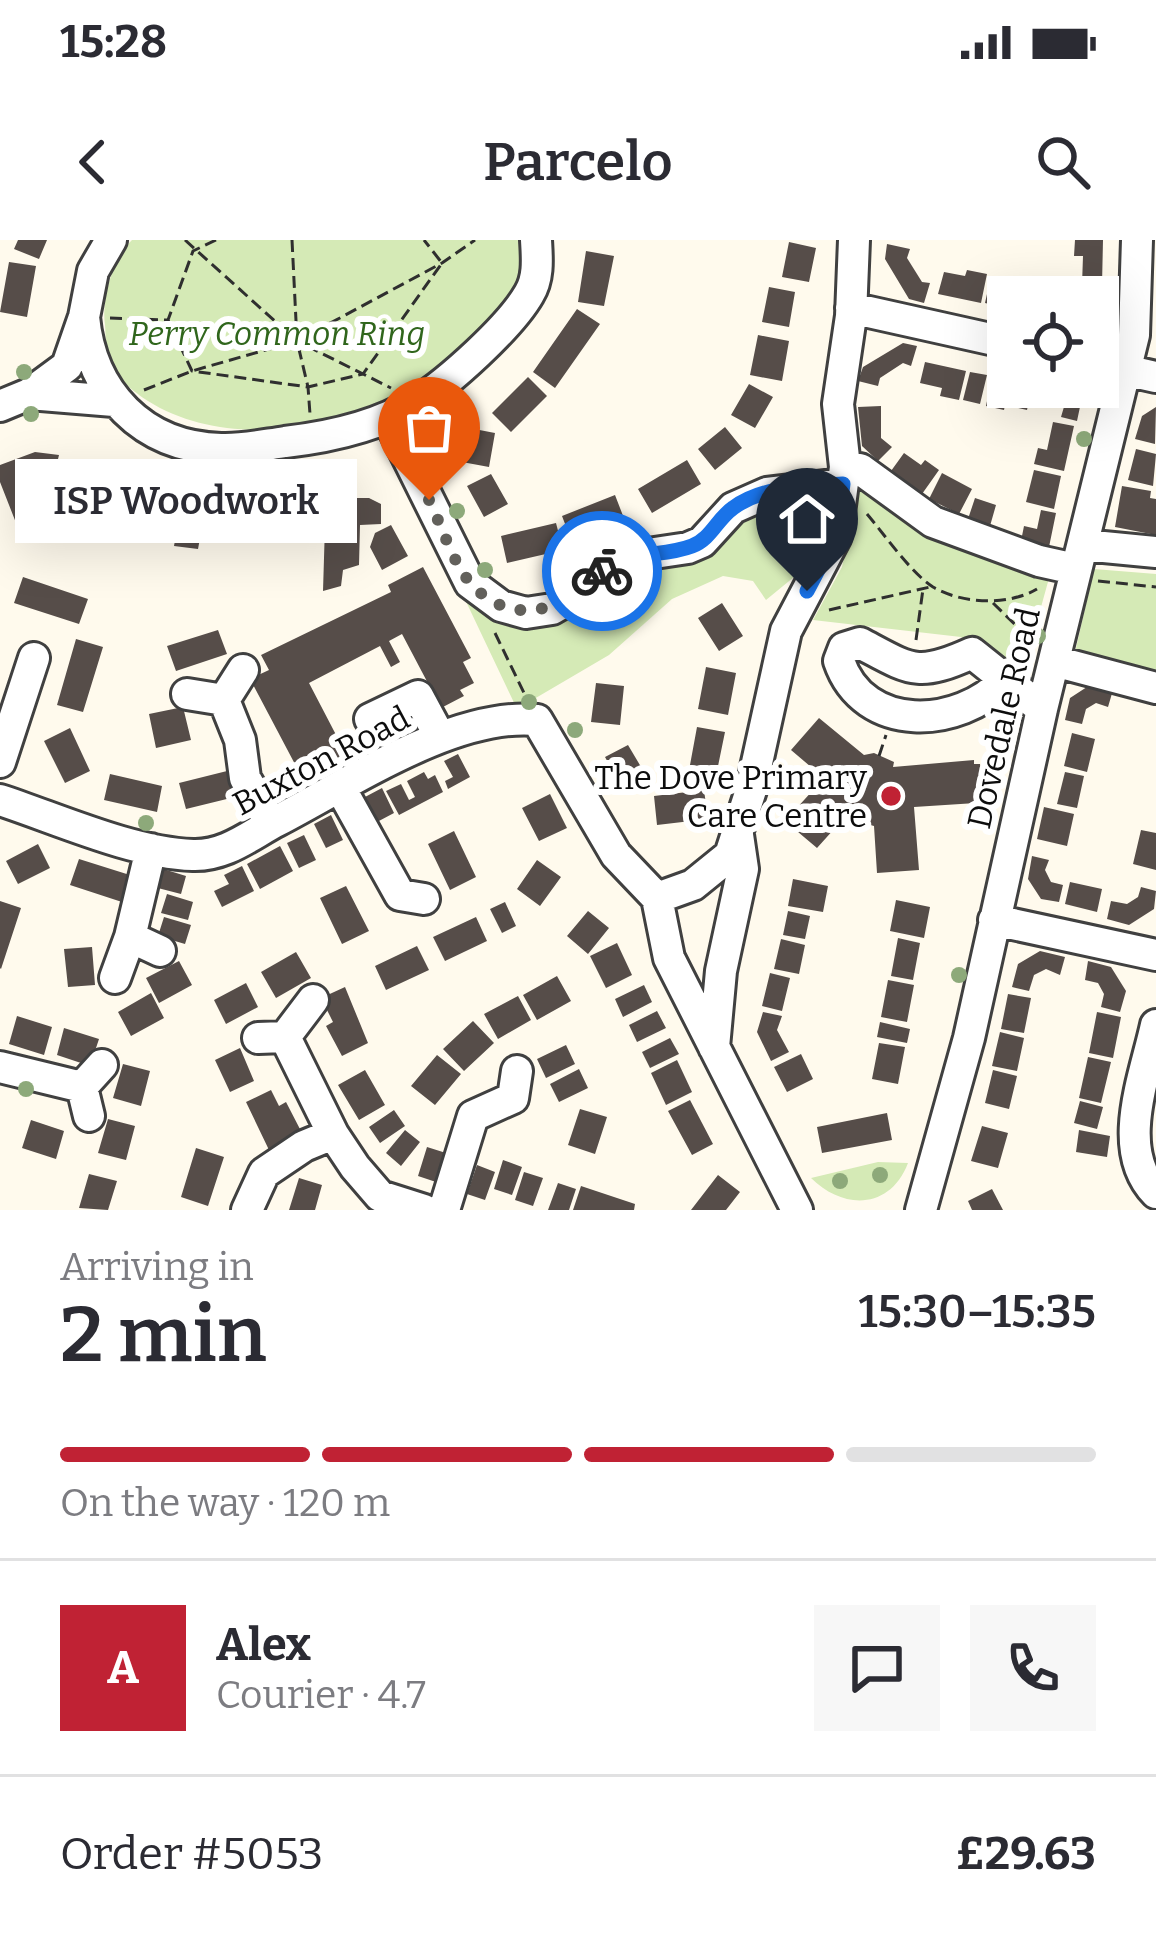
<!DOCTYPE html>
<html lang="en">
<head>
<meta charset="utf-8">
<style>
  body { margin:0; font-family:Bitter,serif; background:#f7f7f7; color:#2b2b33; height:100vh; display:flex; flex-direction:column; font-size:45px; white-space:nowrap }
  * { box-sizing:border-box; margin:0 }
  p { font-size:39px; color:#7c7c81 }
  .icon { flex:none; width:66px; height:66px; fill:none; stroke:currentColor; stroke-width:2; stroke-linecap:round; stroke-linejoin:round }
  .map { position:relative; height:970px; overflow:hidden }
  .details { display:flex; flex-direction:column; background:#fff; flex:1 }
  .details>* { flex:none }
  .tools { position:absolute; left:987px; top:36px; display:grid; gap:24px }
  .tools a { display:grid; place-items:center; width:132px; height:132px; border-radius:0px; background:#fff; box-shadow:0 12px 48px #0002; font-size:60px }
  .pin { position:absolute; display:grid; place-items:center; width:102px; height:102px; color:#fff; margin:-123px -51px; border-radius:50% 50% 50% 0; rotate:-45deg; box-shadow:0 0 12px #0007 }
  .pin .icon { rotate:45deg }
  .courier { position:absolute; display:grid; place-items:center; width:120px; height:120px; margin:-60px; border:9px solid #1a73e8; border-radius:50%; background:#fff; color:#222; box-shadow:0 3px 15px #0007 }
  .bubble { position:absolute; height:84px; border-radius:0px; background:#fff; box-shadow:0 12px 48px #0002; font-size:39px; font-weight:600; line-height:84px; text-align:center }
  .headline em { font-style:normal; font-weight:600 }
  .headline div { display:flex; flex-direction:column-reverse }
  .headline { display:flex; align-items:center; justify-content:space-between; height:204px; padding:0 60px }
  h1 { font-size:78px; font-weight:600; line-height:90px }
  .bar { display:grid; grid-template-columns:repeat(4,1fr); gap:18px 12px; align-content:center; height:144px; padding:0 60px }
  .bar i { height:15px; border-radius:9px; background:#e1e1e2 }
  .bar .current { background:#c02234 }
  .bar p { grid-column:span 4 }
  .line { display:flex; align-items:center; gap:30px; padding:0 60px; border-top:3px solid #e1e1e2 }
  .line div { flex:1 }
  .round { display:grid; place-items:center; flex:none; width:126px; height:126px; border-radius:0px; background:#f7f7f7 }
  .status { display:flex; justify-content:space-between; align-items:center; height:84px; padding:0 60px; background:#fff; direction:ltr }
  .status svg { height:33px; fill:currentColor }
  header { display:flex; justify-content:space-between; align-items:center; height:156px; padding:0 60px; background:#fff; font-size:54px; font-weight:600 }
  .map>svg:first-child { display:block }
</style>
</head>
<body>
<div class="status"><b>15:28</b><svg viewBox="0 0 49 12"><path d="M0 12V9h3v3zM5 12V6h3v6zM10 12V3h3v9zM15 12V0h3v12zM26 1h20v11H26zM47 4h2v5h-2z"/></svg></div>
<header><svg class="icon" aria-label="back" viewBox="0 0 24 24"><path d="M15 5l-7 7 7 7"/></svg>Parcelo<svg class="icon" aria-label="search" viewBox="0 0 24 24"><circle cx="10" cy="10" r="6"/><path d="M15 15l6 6"/></svg></header>
<div class="map">
<svg width="1156" height="970" viewBox="0 0 1156 970">
  <rect width="100%" height="100%" fill="#fffaed"/>
  <!-- green -->
  <path fill="#d5eab6" d="M132 0H526C525 14 526 33 519 45 494 87 431 138 387 160 317 195 216 204 148 161 134 152 116 138 110 122 105 112 106 96 105 85 101 59 113 18 132 0Z
    M861 240 1051 331 1020 443 961 397 813 380 842 327Z
    M786 259 814 274 820 293 794 337 766 360 753 341 723 336 672 359 609 415 517 469 461 351 498 374 614 333 744 271Z
    M1094 329 1156 334V441L1074 417Z
    M878 922 908 923C890 970 843 970 811 938Z"/>
  <!-- building -->
  <path fill="#564d49" d="M18 0H47L39 19 14 9Z
    M1075 0H1103L1102 45H1082L1083 16H1074Z
    M789 2 816 8 809 42 782 37Z
    M887 4 910 9 907 18 922 42 930 43 924 63 909 59 885 19Z
    M586 11 614 16 604 66 578 62Z
    M9 22 36 26 27 77 0 72Z
    M967 30 987 34 981 63 938 54 944 32 965 36Z
    M991 36 1008 40 1002 67 985 63Z
    M1012 40 1031 44 1030 52 1046 57H1008Z
    M769 47 795 52 789 87 762 82Z
    M577 69 600 84 555 148 533 132Z
    M758 95 789 101 782 141 750 135Z
    M903 103 917 106 911 126 903 123 880 138 878 146 858 141 863 127Z
    M925 122 966 131 959 160 940 156 942 148 920 143Z
    M970 132 987 135 980 164 963 160Z
    M528 137 547 156 511 192 492 173Z
    M992 137 1008 141V147H1032L1027 170 1005 165 1004 170 986 166Z
    M749 144 773 157 755 188 731 175Z
    M1057 147 1084 148 1077 181 1061 177 1066 160 1054 158Z
    M881 166V198L892 207 878 221 862 206 858 167Z
    M1156 167 1155 204 1135 199 1142 176Z
    M1053 182 1074 186 1064 231 1034 224 1038 208 1047 210Z
    M725 187 742 208 715 230 698 209Z
    M469 188 495 193 489 227 462 222Z
    M1136 209 1156 214 1153 246 1128 240Z
    M35 212 59 215 48 260 41 262 48 282 20 293 0 242V225Z
    M904 213 921 225 925 220 939 230 922 254 891 231Z
    M88 219 113 230 98 263 73 251Z
    M687 220 701 244 652 273 638 249Z
    M1034 230 1061 236 1054 269 1026 262Z
    M942 233 972 249 959 274 929 259Z
    M491 234 508 264 484 277 467 246Z
    M129 241 166 250 158 279 121 269Z
    M1122 246 1151 251 1150 258 1156 259V295L1115 287Z
    M166 251 221 259 216 296 201 293 198 309 174 306 177 289 161 287Z
    M615 255 625 281 572 302 562 276Z
    M233 258H369L381 264V284L360 285 359 325 343 330 341 346 323 351 325 285H263V300L241 301V284H233Z
    M975 258 996 265 990 286 968 279Z
    M1041 270 1056 273 1049 307 1021 301 1024 286 1037 289Z
    M556 283 563 310 507 323 501 296Z
    M391 285 408 316 382 330 370 307 375 293Z
    M423 327 471 418 463 422 474 443 460 450 464 456 441 468 402 394 389 401 400 422 391 427 380 406 309 443 346 514 330 522 334 530 306 545 250 439 269 430 261 415 391 352 388 345Z
    M23 337 88 359 79 384 14 363Z
    M722 363 743 396 719 411 698 378Z
    M218 390 227 414 176 431 167 406Z
    M76 399 103 407 83 472 57 465Z
    M706 427 736 433 728 475 698 469Z
    M596 443 624 446 620 485 591 482Z
    M1090 445 1113 450 1108 467 1096 463 1086 469 1082 484 1065 480 1070 458Z
    M183 467 191 500 156 508 149 474Z
    M819 478 864 515 874 513 894 522 893 527 974 520V524H980L982 549 975 550 976 563 914 567 919 630 877 633 874 586 844 578 817 608 785 581 824 538 791 510Z
    M697 487 725 492 717 531 690 525Z
    M70 488 90 531 65 543 44 501Z
    M1072 493 1095 499 1087 532 1064 526Z
    M628 505 647 537 623 550 605 517Z
    M458 514 470 537 448 549 445 541 453 537 444 521Z
    M231 530 239 556 186 569 179 543Z
    M424 532 428 539 435 535 443 552 399 575 386 551 401 544 409 560 415 557 407 541Z
    M1065 532 1084 536 1077 568 1057 564Z
    M110 534 162 546 157 572 104 560Z
    M382 548 394 573 377 582 365 557Z
    M704 550 708 579 657 585 654 556Z
    M550 554 567 588 539 601 522 568Z
    M1044 567 1074 574 1067 606 1037 599Z
    M331 575 343 600 326 608 314 584Z
    M1141 590 1156 593V630L1133 624Z
    M454 591 476 637 450 650 428 604Z
    M304 595 316 620 299 628 287 603Z
    M38 604 50 628 18 644 6 621Z
    M280 606 293 631 260 649 247 624Z
    M1032 616 1049 620 1045 630 1051 642 1063 645 1059 662 1041 659 1028 639Z
    M79 619 133 636 125 663 70 645Z
    M537 620 561 637 540 666 517 649Z
    M242 626 254 651 222 667 214 651 229 644 224 635Z
    M160 628 186 636 181 654 154 647Z
    M793 639 828 646 823 672 788 666Z
    M1070 642 1102 649 1097 672 1065 664Z
    M346 646 369 691 342 704 320 658Z
    M1141 647 1156 651 1154 669 1129 685 1107 679 1111 661 1127 664 1138 657Z
    M167 654 193 662 188 680 161 673Z
    M896 660 930 667 924 698 890 691Z
    M0 661 21 668 1 729 0 728Z
    M505 662 516 686 502 693 490 669Z
    M588 671 609 688 588 714 567 696Z
    M788 671 810 676 805 699 783 695Z
    M164 677 191 685 185 704 158 696Z
    M476 677 487 701 445 721 433 697Z
    M898 698 920 703 913 740 891 736Z
    M781 699 805 705 799 734 774 729Z
    M617 703 632 735 606 748 590 716Z
    M417 706 429 730 386 750 375 726Z
    M92 707 95 745 68 747 64 709Z
    M1040 711 1065 717 1060 735 1046 729 1034 735 1029 751 1012 747 1018 724Z
    M296 712 311 738 276 758 261 732Z
    M179 721 192 745 159 763 146 738Z
    M1088 721 1111 727 1126 751 1120 772 1101 767 1104 754 1098 743 1085 740Z
    M770 733 790 738 782 771 762 766Z
    M557 736 571 761 537 780 523 755Z
    M888 740 914 745 907 782 881 777Z
    M246 743 258 767 226 784 214 760Z
    M644 745 652 762 623 777 615 759Z
    M345 747 368 803 342 816 326 786 333 782 321 758Z
    M151 753 164 778 131 796 118 772Z
    M1008 754 1031 758 1024 793 1001 789Z
    M518 756 531 780 498 799 484 774Z
    M657 771 666 788 637 802 629 785Z
    M763 772 782 776 777 790 789 812 771 821 757 792Z
    M1097 772 1121 777 1113 818 1089 813Z
    M17 776 52 787 44 815 9 804Z
    M473 781 494 803 464 831 443 809Z
    M880 782 910 789 907 803 877 797Z
    M64 788 99 799 90 826 57 815Z
    M1000 792 1024 798 1017 831 992 826Z
    M670 798 679 814 650 828 642 812Z
    M879 803 905 807 898 844 872 839Z
    M566 805 575 824 546 838 537 819Z
    M240 808 254 841 230 852 215 820Z
    M801 814 813 839 787 852 774 827Z
    M437 815 461 834 435 865 411 846Z
    M1088 817 1111 822 1101 863 1079 858Z
    M677 820 692 852 666 865 651 833Z
    M123 824 150 831 141 866 113 858Z
    M579 829 588 848 559 862 550 844Z
    M365 830 385 865 359 880 338 845Z
    M993 830 1017 836 1009 869 985 863Z
    M271 850 279 866 286 862 302 893 269 910 246 862Z
    M690 860 713 904 692 915 668 871Z
    M1080 861 1103 867 1097 889 1074 883Z
    M580 869 607 877 595 914 568 905Z
    M394 870 405 886 380 903 369 887Z
    M887 873 892 900 822 913 817 887Z
    M108 879 135 886 126 920 98 913Z
    M31 880 64 891 56 919 22 908Z
    M982 886 1008 893 998 928 971 921Z
    M405 890 420 902 401 926 386 913Z
    M1079 890 1110 896 1107 917 1076 912Z
    M427 907 446 913 436 942 418 936Z
    M196 908 224 917 208 966 181 957Z
    M503 920 522 927 512 955 494 949Z
    M477 925 495 932 485 960 467 954Z
    M524 932 543 938 533 966 515 960Z
    M89 934 117 941 108 970 79 968Z
    M718 935 740 952 726 970H691Z
    M299 938 322 945 315 970H289Z
    M558 943 576 949 569 970H548Z
    M581 946 635 964 634 970H573Z
    M992 949 1003 970H972L968 961Z"/>
  <g fill="none" stroke-linecap="round" stroke-linejoin="round">
    <defs>
      <path id="minor" d="M851 68 1008 103
        M84 77C91 152 142 207 221 209 242 210 264 205 285 202 329 197 379 186 417 162 449 142 510 87 529 54 539 38 537 18 536 0
        M1098 124 1156 137
        M29 154 114 161
        M0 166 29 154 67 126 84 77 93 31 111 0
        M388 178 470 343 501 366 526 373 552 369 583 351 621 318 688 308 702 302 733 268 767 253 843 244
        M845 227 860 229 933 282 1039 321 1075 329
        M1083 305 1156 312
        M1054 421 1156 448
        M1005 440C959 489 864 494 839 421L844 408 860 403C911 430 917 438 972 413L1042 469
        M187 454 224 460 240 500 245 538 271 584
        M224 460 243 430
        M370 479 418 456 440 497
        M0 522 34 418
        M341 549 400 655 424 659
        M0 560C58 579 132 613 193 615 226 616 250 595 277 581 350 543 455 472 537 480L616 615 657 658 669 718 797 970
        M657 658 693 645 730 615 751 550 786 391 836 296 845 227 838 164 851 76 854 0
        M994 680 1156 715
        M130 697 160 711
        M115 738 130 697 151 609
        M1156 785C1145 836 1114 910 1156 953
        M285 797 313 760
        M258 798 285 797 333 894 355 927 380 956 424 970
        M714 807 721 731 743 629 738 595
        M0 827 82 847 102 825
        M82 847 89 876
        M247 970 264 933 304 906 333 894
        M444 970 473 876 513 858 517 831
        M921 970 969 798 1042 469 1134 95 1137 0"/>
    </defs>
    <!-- minor casing -->
    <use href="#minor" stroke="#404040" stroke-width="36"/>
    <!-- path -->
    <path stroke="#2f2f2f" stroke-width="3" stroke-dasharray="12 6" stroke-linecap="butt" d="M185 0 297 101 391 148
      M216 0 193 11 168 80 192 131 308 147 363 134 442 23 424 0
      M292 0 297 101 308 147 310 174
      M110 78 167 80
      M144 150 192 131 297 101 442 23 475 0
      M867 274C884 294 911 333 933 347 962 364 1008 366 1037 349
      M1098 341 1156 347
      M993 363 1033 402
      M829 370 930 347
      M495 393 525 455
      M916 400 923 349
      M879 516 886 495"/>
    <!-- minor -->
    <use href="#minor" stroke="#fff" stroke-width="30"/>
  </g>
  <!-- trees -->
  <g fill="#8da97a">
    <circle cx="24" cy="132" r="8"/>
    <circle cx="31" cy="174" r="8"/>
    <circle cx="1084" cy="199" r="8"/>
    <circle cx="457" cy="271" r="8"/>
    <circle cx="485" cy="330" r="8"/>
    <circle cx="1038" cy="396" r="8"/>
    <circle cx="529" cy="462" r="8"/>
    <circle cx="575" cy="490" r="8"/>
    <circle cx="146" cy="583" r="8"/>
    <circle cx="959" cy="735" r="8"/>
    <circle cx="26" cy="849" r="8"/>
    <circle cx="880" cy="935" r="8"/>
    <circle cx="840" cy="941" r="8"/>
  </g>
  <g fill="none" stroke-linecap="round" stroke-linejoin="round">
    <!-- done -->
    <path stroke="#62605b" stroke-width="12" stroke-dasharray="0 21.6" d="M429 260C442 286 453 324 472 345 515 389 565 370 602 331"/>
    <!-- route -->
    <path stroke="#1a73e8" stroke-width="15" d="M602 331C631 309 661 318 692 306 711 299 717 279 733 268 764 245 807 247 843 244L836 296 807 351"/>
  </g>
  <!-- markers -->
  <circle fill="#c02234" stroke="#fff" stroke-width="4.5" cx="891" cy="556" r="12"/>
  <g text-anchor="middle" stroke-width="12" stroke-linejoin="round" paint-order="stroke">
    <!-- park labels -->
    <g font-size="33" font-style="italic" fill="#30661c" stroke="#fff">
      <text x="277" y="105">Perry Common Ring</text>
    </g>
    <!-- street labels -->
    <g font-size="33" fill="#0d0d0d" stroke="#fff">
      <text transform="translate(1003 478) rotate(-77)" y="12">Dovedale Road</text>
      <text transform="translate(321 520) rotate(-28)" y="12">Buxton Road</text>
    </g>
    <!-- poi labels -->
    <g font-size="33" fill="#0d0d0d" stroke="#fff" text-anchor="end">
      <text x="867" y="549">The Dove Primary<tspan x="867" dy="38">Care Centre</tspan></text>
    </g>
  </g>
</svg>
<div class="tools">
<a><svg class="icon" aria-label="locate" viewBox="0 0 24 24"><circle cx="12" cy="12" r="6"/><path d="M12 2v4M12 18v4M2 12h4M18 12h4"/></svg></a>
</div>
<div class="pin" style="left:429px;top:260px;background:#ea580c"><svg class="icon" aria-label="bag" viewBox="0 0 24 24"><path d="M5 8h14l-1 12H6zM9 8a3 3 0 0 1 6 0"/></svg></div>
<div class="pin" style="left:807px;top:351px;background:#1f2937"><svg class="icon" aria-label="home" viewBox="0 0 24 24"><path d="M3 11l9-7 9 7M6 9v11h12V9"/></svg></div>
<div class="courier" style="left:602px;top:331px"><svg class="icon" aria-label="bike" viewBox="0 0 24 24"><circle cx="6" cy="16" r="4"/><circle cx="18" cy="16" r="4"/><path d="M6 16l4-8h5l3 8M10 8l3 8H6M13 5h3"/></svg></div>
<div class="bubble" style="left:15px;top:219px;width:342px">ISP Woodwork</div>
</div>
<section class="details">
<div class="headline"><div><h1>2 min</h1><p>Arriving in</p></div><em>15:30–15:35</em></div>
<div class="bar"><i class="current"></i><i class="current"></i><i class="current"></i><i></i><p>On the way · 120 m</p></div>
<div class="line" style="height:216px"><b class="round" style="background:#c02234;color:#fff">A</b><div><b>Alex</b><p>Courier · 4.7</p></div><a class="round"><svg class="icon" aria-label="chat" viewBox="0 0 24 24"><path d="M4 5h16v11H9l-5 4z"/></svg></a><a class="round"><svg class="icon" aria-label="phone" viewBox="0 0 24 24"><path d="M5 4h4l2 5-3 2q2 4 5 5l2-3 5 2v4C11 20 4 13 5 4z"/></svg></a></div>
<div class="line" style="height:156px"><div>Order #5053</div><b>£29.63</b></div>
</section>
</body>
</html>
